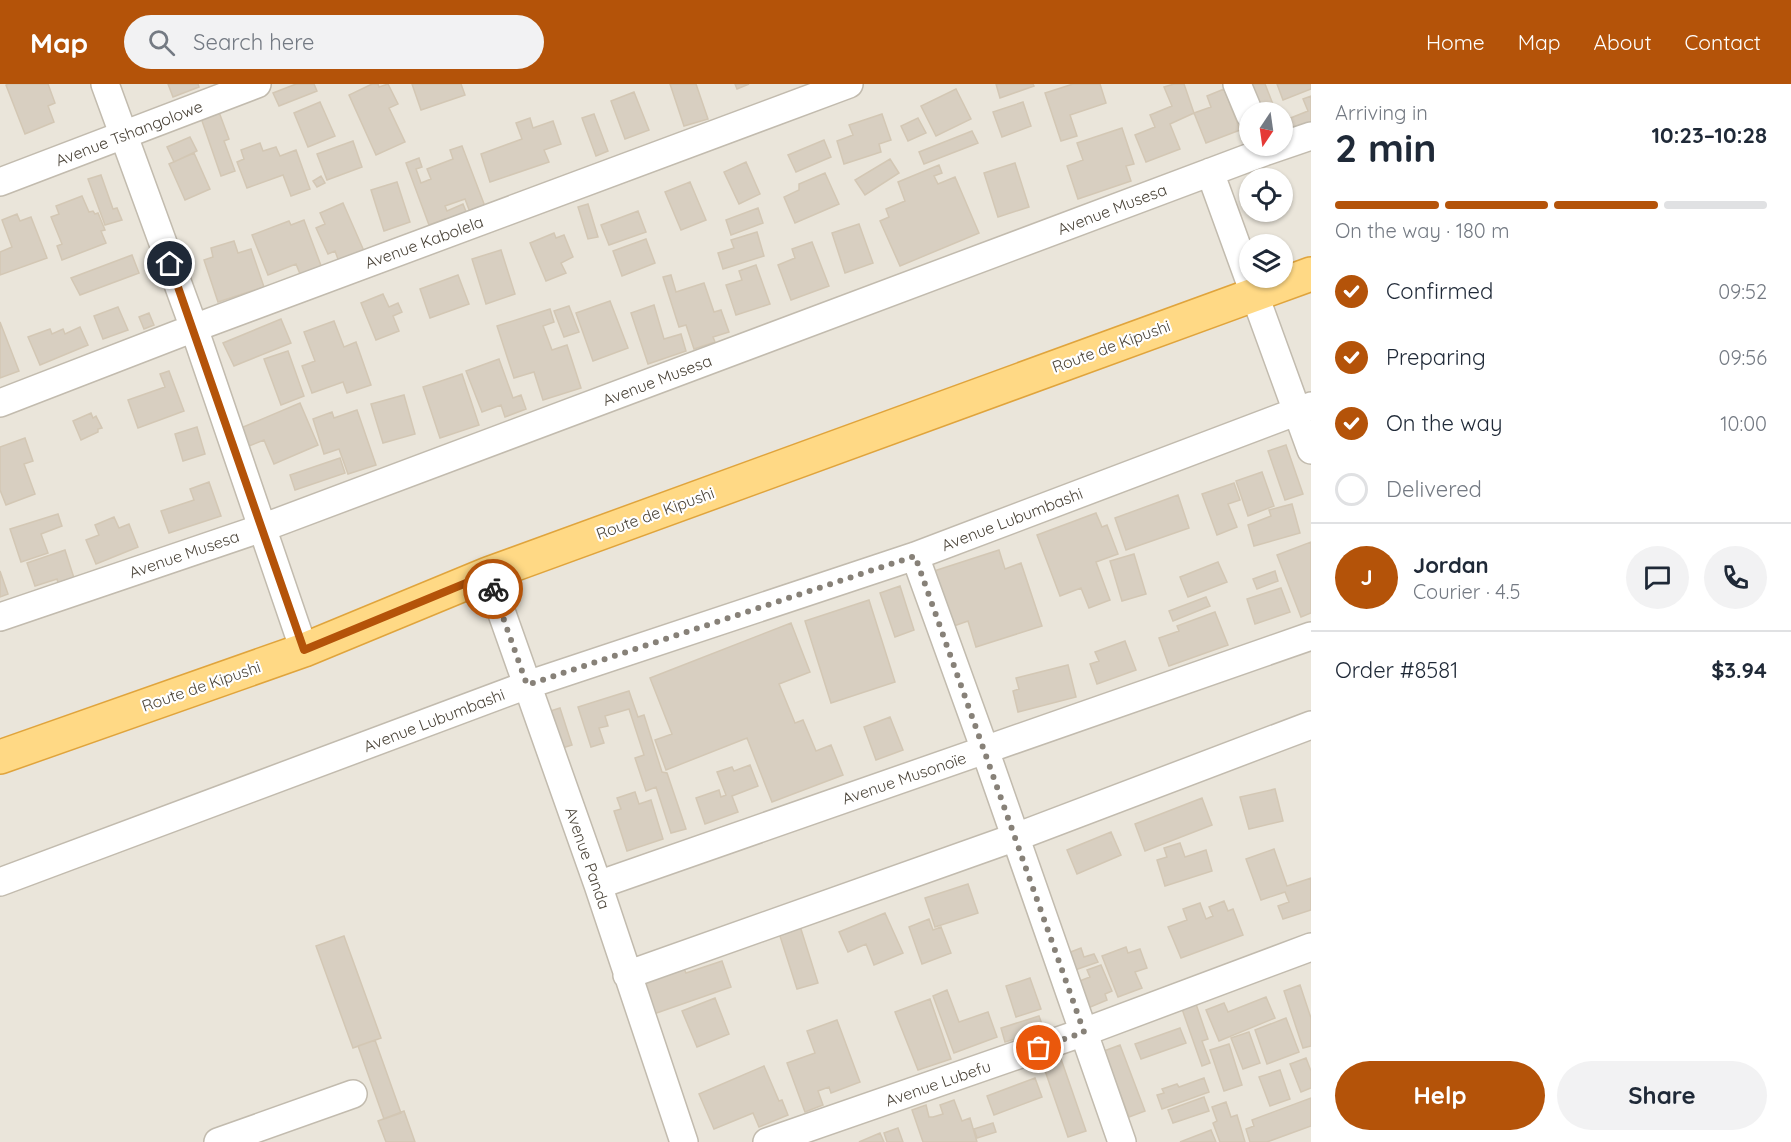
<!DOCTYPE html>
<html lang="en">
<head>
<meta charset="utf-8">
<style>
  body { margin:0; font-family:Quicksand,sans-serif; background:#f2f2f3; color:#1f2937; height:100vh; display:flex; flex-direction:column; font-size:22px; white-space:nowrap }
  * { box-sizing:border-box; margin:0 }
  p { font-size:20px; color:#747a83 }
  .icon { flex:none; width:33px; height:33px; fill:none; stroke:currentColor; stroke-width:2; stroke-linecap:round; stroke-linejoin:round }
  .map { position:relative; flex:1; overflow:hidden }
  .side { display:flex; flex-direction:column; background:#fff; width:480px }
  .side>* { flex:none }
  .needle { width:39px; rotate:193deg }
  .fabs { position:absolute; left:1239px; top:18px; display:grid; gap:12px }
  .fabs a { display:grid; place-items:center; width:54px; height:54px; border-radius:50%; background:#fff; box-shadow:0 2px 4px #0004; font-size:30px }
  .pin { position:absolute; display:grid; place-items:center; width:51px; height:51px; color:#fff; margin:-26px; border:3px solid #fff; border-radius:50%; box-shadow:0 2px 6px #0007 }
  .courier { position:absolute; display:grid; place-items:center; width:60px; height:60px; margin:-30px; border:4px solid #b45309; border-radius:50%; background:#fff; color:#222; box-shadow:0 2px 8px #0007 }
  .head em { font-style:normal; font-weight:800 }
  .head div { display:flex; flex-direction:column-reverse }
  .head { display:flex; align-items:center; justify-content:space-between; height:102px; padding:0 24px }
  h1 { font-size:39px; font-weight:800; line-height:45px }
  .bar { display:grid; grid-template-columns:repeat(4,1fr); gap:9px 6px; align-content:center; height:72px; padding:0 24px }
  .bar i { height:8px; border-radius:4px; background:#e0e1e3 }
  .bar .selected { background:#b45309 }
  .bar p { grid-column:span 4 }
  .line { display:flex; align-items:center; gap:15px; padding:0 24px; border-top:2px solid #e0e1e3 }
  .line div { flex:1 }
  .round { display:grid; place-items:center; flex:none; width:63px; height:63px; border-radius:32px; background:#f2f2f3 }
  ol { padding:0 24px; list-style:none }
  li { display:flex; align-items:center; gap:18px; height:66px }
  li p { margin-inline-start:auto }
  li .icon { padding:6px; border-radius:50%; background:#b45309; color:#fff; stroke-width:4 }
  li:last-child { color:#747a83 }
  li i { width:33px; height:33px; border:3px solid #e0e1e3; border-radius:50% }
  .button { display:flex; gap:12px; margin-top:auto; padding:12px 24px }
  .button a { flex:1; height:69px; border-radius:36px; background:#b45309; color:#fff; font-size:24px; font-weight:800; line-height:69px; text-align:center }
  .button a+a { background:#f2f2f3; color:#1f2937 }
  header { display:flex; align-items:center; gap:36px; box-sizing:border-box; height:84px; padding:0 30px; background:#b45309; color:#fff }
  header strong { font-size:28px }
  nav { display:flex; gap:33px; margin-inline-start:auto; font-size:21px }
  .search { width:420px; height:54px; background:#f2f2f3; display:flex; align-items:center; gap:15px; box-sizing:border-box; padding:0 21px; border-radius:33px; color:#747a83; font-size:22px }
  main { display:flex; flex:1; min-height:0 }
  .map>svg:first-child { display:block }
</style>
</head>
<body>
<header>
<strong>Map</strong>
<div class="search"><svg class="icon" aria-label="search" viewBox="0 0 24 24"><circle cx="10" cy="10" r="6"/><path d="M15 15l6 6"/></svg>Search here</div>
<nav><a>Home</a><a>Map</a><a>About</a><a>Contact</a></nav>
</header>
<main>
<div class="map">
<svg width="1311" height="1058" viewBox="0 0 1311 1058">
  <rect width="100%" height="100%" fill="#f6f3ec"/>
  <!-- residential -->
  <path fill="#eae5da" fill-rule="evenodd" d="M0 0H1311V1058H0ZM1250 28H1282V62H1250ZM1250 94H1282V128H1250ZM1250 160H1282V194H1250Z"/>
  <!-- building -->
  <path fill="#d8cfc1" stroke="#d3c7b4" stroke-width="1.5" d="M8 0H48L55 19 48 22 54 38 25 50 6 1Z
    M168 0H198L199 3 173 13Z
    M296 0H314L317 7 279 22 273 9Z
    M372 0H378L379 3 388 0 398 20 389 24 405 58 376 71 349 11Z
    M412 0H461L465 11 421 26Z
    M670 0H696L708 35 684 42Z
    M735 0H749L737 5Z
    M996 0H1033L1034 2 1000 14Z
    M1073 0H1100L1106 19 1070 31 1077 52 1061 57 1045 9Z
    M1174 0H1184L1194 29 1170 40 1180 65 1146 78 1135 51 1155 43 1150 31 1172 22 1164 3Z
    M1248 0H1265L1276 28H1260Z
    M1277 0H1311V5L1283 16Z
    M956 5 971 35 936 52 921 22Z
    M1224 5 1240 46 1206 59 1194 29 1211 23 1207 12Z
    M634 8 649 46 625 55 611 17Z
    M1311 12V41L1293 48 1288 35 1308 27 1303 15Z
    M320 18 335 52 308 63 294 29Z
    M1023 18 1031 42 1002 53 993 28Z
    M219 28 229 55 224 57 235 87 221 92 201 34Z
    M594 30 608 67 596 72 582 34Z
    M882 30 891 56 879 60 881 68 844 80 837 57 853 51 849 41Z
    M530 34 533 44 553 37 561 60 544 66 549 78 490 98 481 70 522 55 516 39Z
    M918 34 926 49 908 57 901 42Z
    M1122 44 1134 80 1126 82 1131 97 1078 115 1067 82 1083 76 1077 59Z
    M972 47 978 59 924 80 919 68Z
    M190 53 197 67 174 78 167 63Z
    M824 56 831 73 796 88 788 71Z
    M353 57 362 83 327 96 317 70Z
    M260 59 263 67 276 63 280 72 296 66 310 105 291 112 283 91 247 104 237 78 244 75 241 66Z
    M462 62 486 125 471 131 465 115 445 122 447 127 463 120 469 135 448 143 445 135 429 141 406 79 419 74 422 83 416 85 421 99 431 95 427 85 453 75 450 66Z
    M194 69 210 105 185 116 169 80Z
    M890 75 899 89 865 111 855 96Z
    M746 78 760 110 739 120 724 88Z
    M1015 79 1029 123 998 133 984 89Z
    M939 81 942 89 934 92 938 100 955 93 979 149 900 182 880 137 889 133 886 125 905 117 898 98Z
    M825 89 839 120 795 139 784 113 799 106V100Z
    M101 91 113 125 117 124 122 136 105 141 88 95Z
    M321 92 325 99 317 103 313 97Z
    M397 98 410 138 384 147 371 106Z
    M690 98 706 136 681 146 665 108Z
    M82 112 89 128 93 127 95 130 98 129 105 146 101 147 106 159 62 176 57 162 62 160 51 133 59 130 56 122Z
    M343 119 364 167 339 178 335 167 328 170 316 144 325 140 320 129Z
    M588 120 598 153 588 155 578 123Z
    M758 124 763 139 731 151 726 136Z
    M638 127 646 148 609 161 601 141Z
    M17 130 20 137 31 133 47 174 0 191V168L12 163 2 136Z
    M304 136 323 187 302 195 296 180 268 191 252 151 289 137 291 141Z
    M859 140 873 179 845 189 832 149Z
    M757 148 764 172 723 185 718 169 734 164 731 156Z
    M554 149 556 154 564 151 573 173 561 179 566 189 546 197 530 159Z
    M646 155 655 179 622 192 613 167Z
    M234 157 238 169 251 165 264 203 218 218 204 176 213 173 211 164Z
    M812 158 829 202 791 216 778 181 795 174 792 165Z
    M501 166 515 210 486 220 472 175Z
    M132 171 139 189 80 211 71 194Z
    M756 181 770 220 736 231 726 201 742 196 739 187Z
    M458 191 469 220 430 234 420 205Z
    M671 191 676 208 704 199 714 228 721 226 729 248 713 253 715 258 694 265 686 241 679 243 663 193Z
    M383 210 389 223 398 219 402 228 393 232 399 247 376 256 361 219Z
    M610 217 628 264 593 277 576 229Z
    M654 221 664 255 681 250 686 267 648 280 631 229Z
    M569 222 579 248 564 253 554 227Z
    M118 223 128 246 103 255 94 232Z
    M550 225 554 238 543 242 552 266 567 261 581 304 543 316 534 288 514 294 497 242Z
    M149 229 154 241 144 245 139 233Z
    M281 235 291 259 234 282 223 259Z
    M334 237 344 263 356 258 371 301 347 309 343 298 312 309 302 282 315 277 304 248Z
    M0 238 19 287 0 294Z
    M80 243 88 261 40 281 28 253 50 245 52 250 63 245 65 250Z
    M288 267 304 312 281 321 264 275Z
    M499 275 513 314 521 311 526 325 505 333 501 321 482 328 466 287Z
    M169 287 184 327 138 344 128 316 165 303 160 290Z
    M462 290 479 341 440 354 423 303Z
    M404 311 415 350 383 359 371 320Z
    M300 319 318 361 274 380 264 356 249 362 241 344Z
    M357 326 376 381 348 390 339 365 324 370 313 335 332 328 334 334Z
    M91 329 93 334 96 332 102 344 98 345V348L81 356 73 337Z
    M197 343 205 370 183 377 175 350Z
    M25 354 33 377 24 380 35 410 6 421 0 406V363Z
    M1286 361 1303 410 1285 416 1268 367Z
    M340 374 345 389 295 406 290 391Z
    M1262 388 1274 422 1248 432 1236 397Z
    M209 398 221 432 169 449 161 427 194 416 190 405Z
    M1234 399 1240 416 1228 420 1237 443 1217 451 1202 410Z
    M1178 411 1189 444 1126 466 1115 434Z
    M1292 420 1300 449 1254 462 1248 441 1271 432 1269 426Z
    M1096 429 1102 443 1107 441 1118 470 1096 478 1110 516 1089 524 1081 504 1060 512 1037 451Z
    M58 430 62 442 41 450 48 469 21 478 10 445Z
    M114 433 119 444 129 440 138 463 96 480 86 456 99 451 95 441Z
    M1311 458V529L1301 533 1277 471Z
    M65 466 74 494 58 499 57 495 35 502 27 479Z
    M999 466 1005 485 1021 479 1042 542 976 563 968 537 951 543 934 487Z
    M1134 470 1146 510 1122 517 1110 477Z
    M1218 478 1227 498 1188 513 1180 493Z
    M0 487 8 510 0 513Z
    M0 487 8 510 0 513Z
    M1275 487 1278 497 1257 505 1253 495Z
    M900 502 914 546 895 553 880 509Z
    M1281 504 1290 528 1255 540 1247 515Z
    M1206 513 1210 522 1173 537 1169 527Z
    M869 516 895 598 831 619 805 537Z
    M1215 528 1228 561 1169 582 1159 554 1179 547 1177 542Z
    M791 539 810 588 779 600 795 639 803 636 816 667 831 661 843 691 772 718 747 654 666 686 655 656 672 650 650 594Z
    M1125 557 1136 586 1097 600 1090 580 1099 577 1095 568Z
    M1068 581 1076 613 1018 628 1013 607 1019 605 1016 594Z
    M629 607 638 633 644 631 662 688 667 689 686 745 671 749 656 703 646 707 635 674 644 671 629 625 605 632 608 642 599 644 604 659 591 663 578 623Z
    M560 624 572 661 556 666 544 629Z
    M890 633 903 666 876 676 864 643Z
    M750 681 758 702 732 712 738 728 705 740 696 714 719 706 721 713 726 711 717 688 732 683 734 687Z
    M1275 705 1283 737 1249 745 1240 713Z
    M635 708 639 720 651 716 663 755 627 767 614 727 621 725 617 714Z
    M1202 714 1212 741 1145 767 1135 740Z
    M1111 748 1121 771 1077 790 1067 766Z
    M1180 759 1185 773 1206 766 1212 787 1165 802 1157 776 1167 773 1164 764Z
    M1274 765 1287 802 1311 794V826L1283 835 1278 822 1289 818 1285 808 1261 816 1246 775Z
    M968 800 978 829 935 843 925 814Z
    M1224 817 1228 827 1233 825 1243 851 1181 874 1168 843 1187 836 1183 825 1200 819 1206 835 1213 832 1209 823Z
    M885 829 903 869 874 881 866 860 848 868 839 848Z
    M929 835 933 846 941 843 951 869 922 880 909 843Z
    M800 842 818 899 797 905 779 849Z
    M344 852 381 954 353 964 316 862Z
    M1126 863 1128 869 1140 865 1147 884 1135 888 1142 904 1118 913 1102 872Z
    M1081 864 1084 873 1094 870 1098 878 1075 886 1068 869Z
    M722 877 731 903 648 932 636 899 683 882 686 889Z
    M1101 881 1112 907 1105 910 1107 916 1088 924 1077 898 1090 893 1087 886Z
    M1030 894 1041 925 1016 933 1006 902Z
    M1300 901 1311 934V962L1303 964 1284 907Z
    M947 906 959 938 988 928 997 953 954 969 933 912Z
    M1266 913 1275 934 1219 957 1206 926 1224 919 1228 928Z
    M715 914 729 950 697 963 682 927Z
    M930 915 951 975 918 986 895 928Z
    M1196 920 1208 955 1202 957 1210 979 1202 982 1182 925Z
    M1039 932 1044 946 1005 958 1001 944Z
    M1286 934 1299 968 1267 980 1255 946Z
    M837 936 860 998 831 1009 829 1003 818 1007 823 1021 805 1028 787 979 815 969 807 947Z
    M1180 944 1186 959 1141 975 1135 960Z
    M1249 948 1260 979 1243 985 1231 954Z
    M375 956 401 1029 384 1035 358 962Z
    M1229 960 1242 1001 1224 1007 1210 966Z
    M1120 961 1145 1027 1129 1033 1104 967Z
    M1060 972 1086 1047 1068 1053 1042 978Z
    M1306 974 1311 987V1004L1301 1008 1290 980Z
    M764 982 779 1017 782 1016 788 1031 759 1043 753 1029 714 1045 699 1010Z
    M1280 986 1290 1015 1270 1022 1259 993Z
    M1035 994 1042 1013 994 1031 987 1012Z
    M1204 994 1209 1008 1162 1025 1157 1011 1164 1009 1162 1005 1177 1000 1179 1003Z
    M1204 1013 1209 1027 1173 1039 1168 1026Z
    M1311 1014V1042L1267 1058H1250L1246 1045 1254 1042 1252 1036Z
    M954 1016 962 1037 970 1034 977 1058H923L912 1026 926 1021 929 1033H933L943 1030 940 1021Z
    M1226 1018 1231 1033 1237 1031 1245 1058H1220L1213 1039 1217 1037 1212 1023Z
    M404 1027 415 1058H386L378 1037Z
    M993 1039 996 1048 977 1054 974 1045Z
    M898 1044 903 1058H887L884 1049Z
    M1211 1046 1216 1058H1180Z
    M880 1049 884 1058H859Z"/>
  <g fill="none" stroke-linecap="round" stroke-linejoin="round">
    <defs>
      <path id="minor" d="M105 0 194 244 304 566
        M1237 0 1250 31
        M1210 88 1311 366
        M0 98 257 0
        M0 319 194 244 849 0
        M915 472 985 666 1122 1058
        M488 490 598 801 684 1058
        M0 533 262 444 1264 68 1311 52
        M0 798 527 601 915 472 1311 322
        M598 801 1311 552
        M627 891 1016 753 1311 641
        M218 1058 353 1010
        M767 1058 1084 948 1311 863"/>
      <path id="trunk" d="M0 673 304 566 488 490 1311 190"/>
    </defs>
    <!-- minor casing -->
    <use href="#minor" stroke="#c2bbae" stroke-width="30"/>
    <!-- trunk casing -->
    <use href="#trunk" stroke="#e0a43c" stroke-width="36"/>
    <!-- minor -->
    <use href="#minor" stroke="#fff" stroke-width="27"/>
    <!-- trunk -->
    <use href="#trunk" stroke="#ffd985" stroke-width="33"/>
  </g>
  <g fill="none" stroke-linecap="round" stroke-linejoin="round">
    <!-- done -->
    <path stroke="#878178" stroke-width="6" stroke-dasharray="0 10.8" d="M493 505 527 601 915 472 1084 948 1039 964"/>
    <!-- route -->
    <path stroke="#b45309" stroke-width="8" d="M170 180 304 566 488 490 493 505"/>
  </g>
  <g text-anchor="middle" stroke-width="4.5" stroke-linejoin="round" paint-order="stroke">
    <!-- street labels -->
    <g font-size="16" fill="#4b4439" stroke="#fff">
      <text transform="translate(129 49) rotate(-21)" y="6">Avenue Tshangolowe</text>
      <text transform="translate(1112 125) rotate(-21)" y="6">Avenue Musesa</text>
      <text transform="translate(424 158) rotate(-20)" y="6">Avenue Kabolela</text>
      <text transform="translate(1111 262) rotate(-20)" y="6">Route de Kipushi</text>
      <text transform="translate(657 296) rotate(-21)" y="6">Avenue Musesa</text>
      <text transform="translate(655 429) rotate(-20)" y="6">Route de Kipushi</text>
      <text transform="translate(1012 435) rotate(-21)" y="6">Avenue Lubumbashi</text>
      <text transform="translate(184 470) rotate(-19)" y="6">Avenue Musesa</text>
      <text transform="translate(201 602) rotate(-19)" y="6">Route de Kipushi</text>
      <text transform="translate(434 636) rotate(-21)" y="6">Avenue Lubumbashi</text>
      <text transform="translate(904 694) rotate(-19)" y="6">Avenue Musonoïe</text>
      <text transform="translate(588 774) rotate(71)" y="6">Avenue Panda</text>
      <text transform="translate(938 999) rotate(-19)" y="6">Avenue Lubefu</text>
    </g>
  </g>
</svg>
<div class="fabs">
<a><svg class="needle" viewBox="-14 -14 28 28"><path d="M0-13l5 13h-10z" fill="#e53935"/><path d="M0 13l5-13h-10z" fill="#747a83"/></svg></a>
<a><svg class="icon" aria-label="locate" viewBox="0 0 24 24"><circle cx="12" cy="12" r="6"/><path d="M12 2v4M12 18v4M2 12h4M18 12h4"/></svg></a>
<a><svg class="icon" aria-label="layers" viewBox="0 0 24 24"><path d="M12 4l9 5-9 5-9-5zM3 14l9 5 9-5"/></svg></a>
</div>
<div class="pin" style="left:1039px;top:964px;background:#ea580c"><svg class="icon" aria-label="bag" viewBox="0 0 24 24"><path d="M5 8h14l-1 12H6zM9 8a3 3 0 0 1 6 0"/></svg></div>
<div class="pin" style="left:170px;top:180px;background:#1f2937"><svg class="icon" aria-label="home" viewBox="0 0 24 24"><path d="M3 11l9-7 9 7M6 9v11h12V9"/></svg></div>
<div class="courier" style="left:493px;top:505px"><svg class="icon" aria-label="bike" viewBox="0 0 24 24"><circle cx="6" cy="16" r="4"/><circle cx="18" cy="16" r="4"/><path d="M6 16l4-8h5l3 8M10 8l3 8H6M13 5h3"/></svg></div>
</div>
<section class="side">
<div class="head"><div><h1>2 min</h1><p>Arriving in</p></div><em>10:23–10:28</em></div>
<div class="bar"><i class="selected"></i><i class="selected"></i><i class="selected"></i><i></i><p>On the way · 180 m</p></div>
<ol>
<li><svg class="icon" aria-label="check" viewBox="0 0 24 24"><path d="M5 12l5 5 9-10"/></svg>Confirmed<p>09:52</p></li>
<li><svg class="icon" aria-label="check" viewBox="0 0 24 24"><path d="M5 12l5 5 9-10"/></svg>Preparing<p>09:56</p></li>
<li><svg class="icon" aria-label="check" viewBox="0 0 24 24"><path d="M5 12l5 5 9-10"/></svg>On the way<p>10:00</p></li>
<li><i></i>Delivered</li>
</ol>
<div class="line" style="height:108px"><b class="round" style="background:#b45309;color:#fff">J</b><div><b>Jordan</b><p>Courier · 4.5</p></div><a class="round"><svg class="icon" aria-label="chat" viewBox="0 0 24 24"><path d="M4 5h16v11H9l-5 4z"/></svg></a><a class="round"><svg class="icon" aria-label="phone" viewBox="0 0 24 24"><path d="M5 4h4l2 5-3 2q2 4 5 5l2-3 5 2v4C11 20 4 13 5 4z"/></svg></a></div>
<div class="line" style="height:78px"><div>Order #8581</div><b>$3.94</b></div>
<div class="button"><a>Help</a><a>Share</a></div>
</section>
</main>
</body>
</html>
